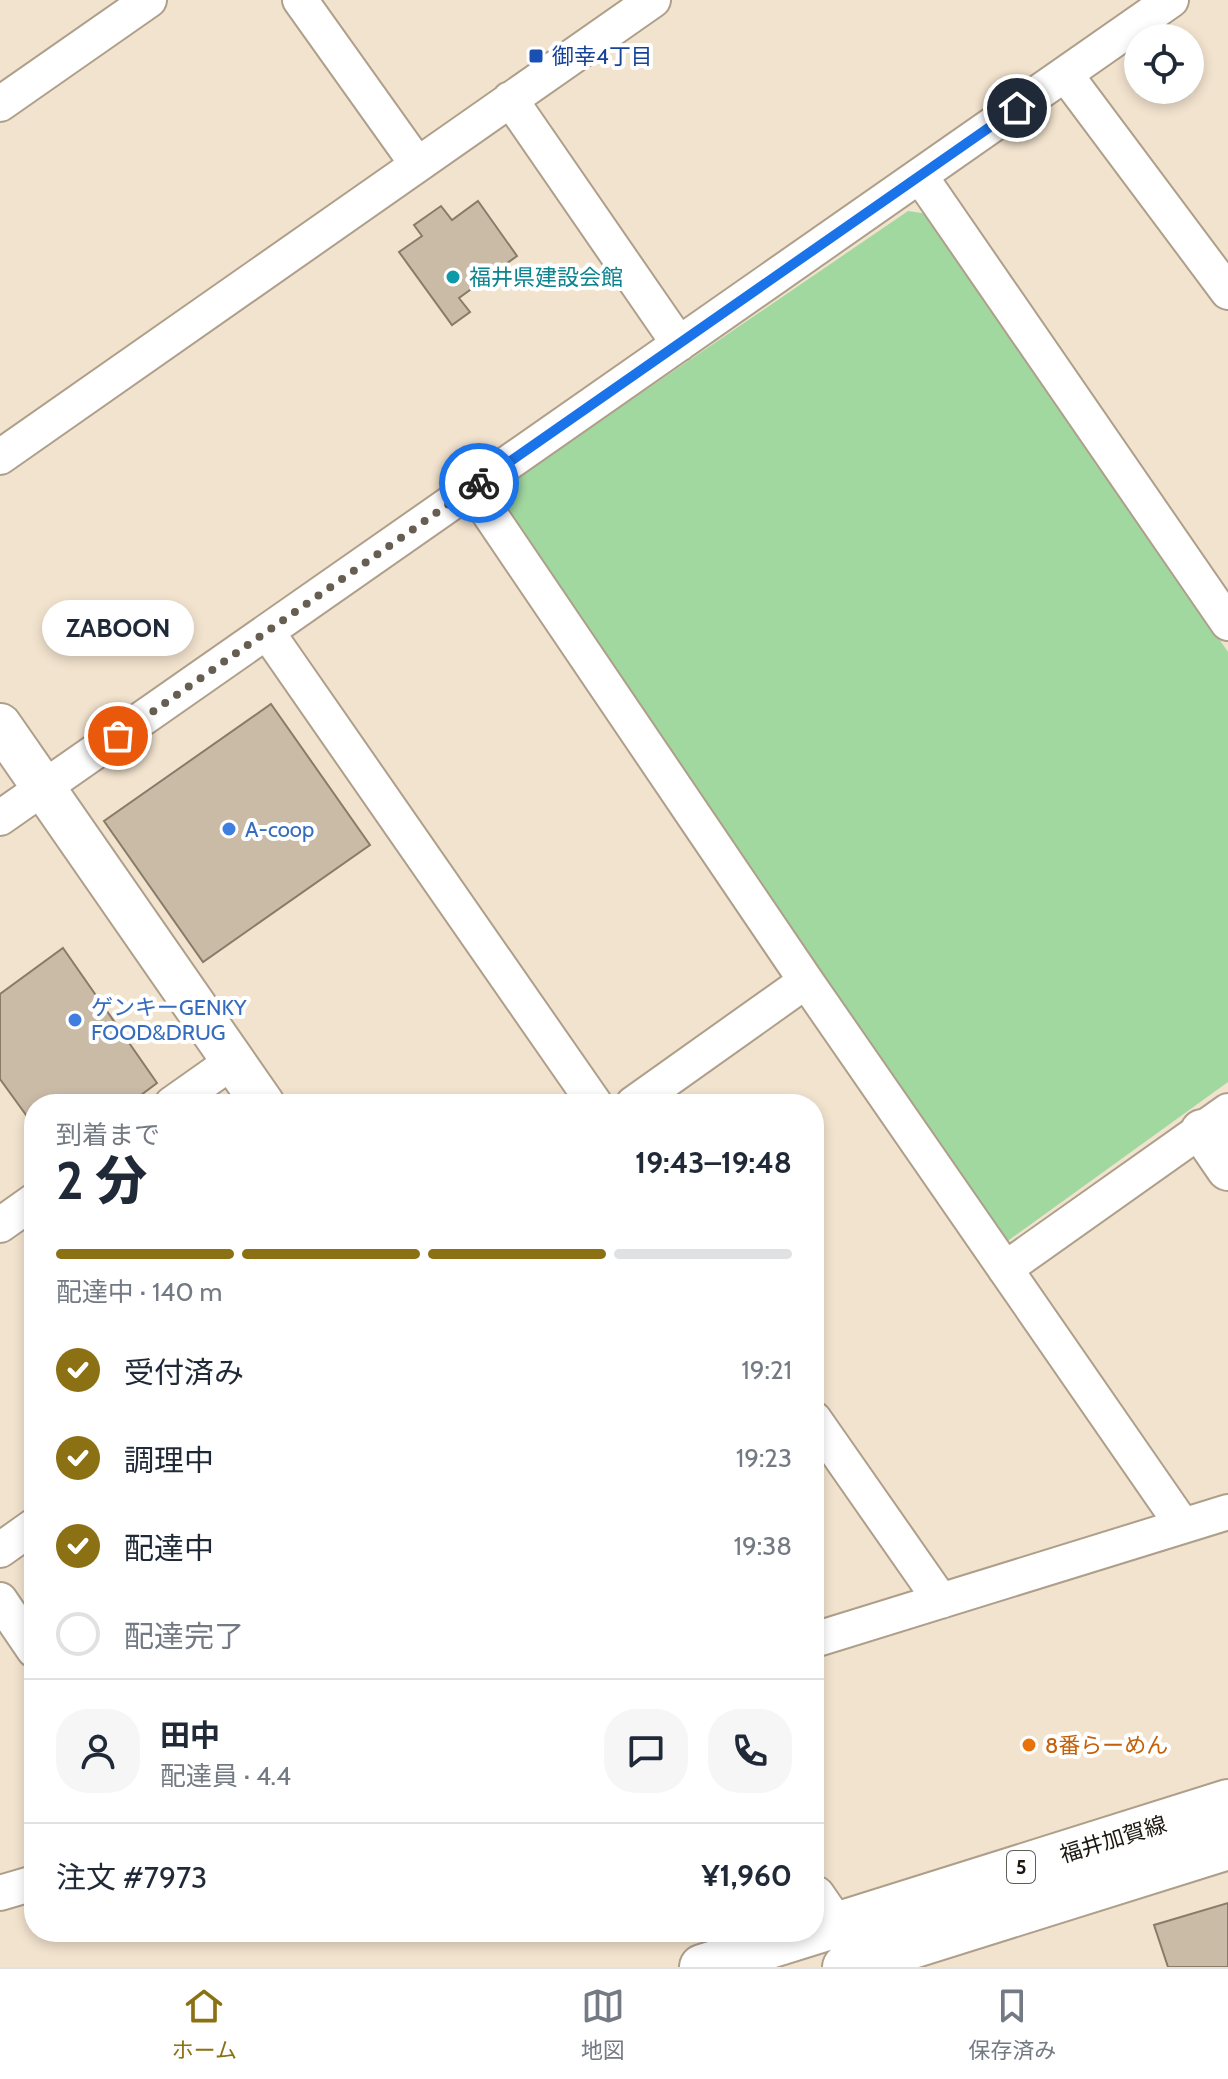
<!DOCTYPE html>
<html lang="ja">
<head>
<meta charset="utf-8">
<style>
  body { margin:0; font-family:Cabin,"Noto Sans JP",sans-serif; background:#f6f6f7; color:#1f2937; height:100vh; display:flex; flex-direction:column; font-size:30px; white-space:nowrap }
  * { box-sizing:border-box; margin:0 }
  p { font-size:26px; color:#747a83 }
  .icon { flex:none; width:44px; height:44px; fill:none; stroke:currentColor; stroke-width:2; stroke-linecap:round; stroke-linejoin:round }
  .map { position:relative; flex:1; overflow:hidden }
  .panel { position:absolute; left:24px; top:1094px; width:800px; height:848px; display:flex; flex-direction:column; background:#fff; border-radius:32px; box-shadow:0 4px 12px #0003 }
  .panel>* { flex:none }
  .buttons { position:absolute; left:1124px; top:24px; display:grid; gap:16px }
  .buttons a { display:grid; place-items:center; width:80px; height:80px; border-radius:50%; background:#fff; box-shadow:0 4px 12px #0003; font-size:40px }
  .pin { position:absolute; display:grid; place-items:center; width:68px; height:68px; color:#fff; margin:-34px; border:4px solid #fff; border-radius:50%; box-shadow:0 2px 8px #0007 }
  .courier { position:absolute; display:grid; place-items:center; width:80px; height:80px; margin:-40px; border:6px solid #1a73e8; border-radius:50%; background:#fff; color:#222; box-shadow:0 2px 10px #0007 }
  .bubble { position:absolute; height:56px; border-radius:28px; background:#fff; box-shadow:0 4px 12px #0003; font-size:26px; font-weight:800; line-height:56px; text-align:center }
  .headline em { font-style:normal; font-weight:800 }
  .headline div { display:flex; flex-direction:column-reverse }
  .headline { display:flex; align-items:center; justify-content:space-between; height:136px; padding:0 32px }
  h1 { font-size:52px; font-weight:800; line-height:60px }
  .bar { display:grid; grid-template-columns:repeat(4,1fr); gap:12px 8px; align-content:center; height:96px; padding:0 32px }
  .bar i { height:10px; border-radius:6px; background:#e0e1e3 }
  .bar .selected { background:#8b7113 }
  .bar p { grid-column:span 4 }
  .line { display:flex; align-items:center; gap:20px; padding:0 32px; border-top:2px solid #e0e1e3 }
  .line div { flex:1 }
  .round { display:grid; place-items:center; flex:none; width:84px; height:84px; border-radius:32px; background:#f6f6f7 }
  ol { padding:0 32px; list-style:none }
  li { display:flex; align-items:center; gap:24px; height:88px }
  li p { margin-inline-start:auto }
  li .icon { padding:8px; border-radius:50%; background:#8b7113; color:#fff; stroke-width:4 }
  li:last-child { color:#747a83 }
  li i { width:44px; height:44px; border:4px solid #e0e1e3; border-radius:50% }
  .menu { display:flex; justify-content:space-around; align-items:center; height:112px; border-top:2px solid #e0e1e3; background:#fff; font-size:22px; color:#747a83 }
  .menu a { display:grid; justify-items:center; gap:4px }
  .menu .selected { color:#8b7113 }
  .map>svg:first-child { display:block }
</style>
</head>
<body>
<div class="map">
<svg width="1228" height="1967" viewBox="0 0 1228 1967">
  <rect width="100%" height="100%" fill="#f2e3ce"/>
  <!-- green -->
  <path fill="#a1d8a0" d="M908 211 928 214 1228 652V1082L1005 1243 495 493Z"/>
  <!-- building -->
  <path fill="#cabba7" stroke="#8a7b69" stroke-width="2" d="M478 201 517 256 459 298 470 312 452 325 399 252 422 236 414 225 441 206 452 220Z
    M271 704 370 845 203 962 104 821Z
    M63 948 157 1083 129 1104H34V1126L0 1079V994Z
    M1228 1903V1967H1168L1154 1925Z"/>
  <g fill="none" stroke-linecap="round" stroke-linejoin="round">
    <defs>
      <path id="minor" d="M300 0 417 164
        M1065 74 1228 292
        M510 99 679 344
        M0 104 149 0
        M920 176 1228 623
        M0 457 653 0
        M472 488 806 981 1183 1526
        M267 632 595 1104
        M0 818 1171 0
        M172 1104 233 1061
        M633 1104 806 981
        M0 1225 34 1201
        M1005 1269 1228 1111
        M814 1419 941 1601
        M0 1550 34 1526
        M0 1600 34 1650
        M814 1640 1228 1512
        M0 1893 34 1883"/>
      <path id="tertiary" d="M0 725 263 1104
        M1202 1131 1228 1169
        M814 1897 834 1926"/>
      <path id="primary" d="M814 1932 1228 1802
        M702 1967 814 1932
        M845 1967 1228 1847"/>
    </defs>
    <!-- minor casing -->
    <use href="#minor" stroke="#ae9f8b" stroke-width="38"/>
    <!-- tertiary casing -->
    <use href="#tertiary" stroke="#ae9f8b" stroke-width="46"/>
    <!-- primary casing -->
    <use href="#primary" stroke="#ae9f8b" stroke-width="48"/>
    <!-- minor -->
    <use href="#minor" stroke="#fff" stroke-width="34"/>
    <!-- tertiary -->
    <use href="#tertiary" stroke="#fff" stroke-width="42"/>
    <!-- primary -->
    <use href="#primary" stroke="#fff" stroke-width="44"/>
  </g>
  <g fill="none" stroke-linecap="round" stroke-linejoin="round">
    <!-- done -->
    <path stroke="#675e52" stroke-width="8" stroke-dasharray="0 14.4" d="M118 736 479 483"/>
    <!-- route -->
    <path stroke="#1a73e8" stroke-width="10" d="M479 483 1017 108"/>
  </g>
  <!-- markers -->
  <rect fill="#1a4fb4" stroke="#fff" stroke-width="3" x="528" y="48" width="16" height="16" rx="4"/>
  <circle fill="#0f9aa8" stroke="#fff" stroke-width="3" cx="453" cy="277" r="8"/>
  <g fill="#3f7fe0" stroke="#fff" stroke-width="3">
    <circle cx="229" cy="829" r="8"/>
    <circle cx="75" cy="1020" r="8"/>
  </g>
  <circle fill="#e8710a" stroke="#fff" stroke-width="3" cx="1029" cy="1745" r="8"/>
  <g text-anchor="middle" stroke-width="8" stroke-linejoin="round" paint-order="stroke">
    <!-- shield labels -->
    <rect fill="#fff" stroke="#605d57" stroke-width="2" x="1007" y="1851" width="28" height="32" rx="6"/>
    <g font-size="20" font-weight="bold" fill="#1c170f">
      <text x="1021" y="1874">5</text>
    </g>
    <!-- transit labels -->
    <g font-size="22" fill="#164399" stroke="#fff" text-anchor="start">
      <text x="552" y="64">御幸4丁目</text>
    </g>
    <!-- culture labels -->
    <g font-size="22" fill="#0d838f" stroke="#fff" text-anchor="start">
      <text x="469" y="285">福井県建設会館</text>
    </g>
    <!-- shop labels -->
    <g font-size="22" fill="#366cbe" stroke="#fff" text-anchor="start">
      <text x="245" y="837">A-coop</text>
      <text x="91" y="1015">ゲンキーGENKY<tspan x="91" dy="25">FOOD&amp;DRUG</tspan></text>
    </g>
    <!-- food labels -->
    <g font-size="22" fill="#c56008" stroke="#fff" text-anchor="start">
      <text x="1045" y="1753">8番らーめん</text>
    </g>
    <!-- street labels -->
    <g font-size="22" fill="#1c170f" stroke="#fff">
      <text transform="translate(1113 1839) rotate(-17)" y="8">福井加賀線</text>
    </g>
  </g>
</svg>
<div class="buttons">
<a><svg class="icon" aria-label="locate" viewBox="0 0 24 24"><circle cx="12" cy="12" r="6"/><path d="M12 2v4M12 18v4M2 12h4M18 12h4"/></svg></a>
</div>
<div class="pin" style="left:118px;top:736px;background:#ea580c"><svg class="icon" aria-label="bag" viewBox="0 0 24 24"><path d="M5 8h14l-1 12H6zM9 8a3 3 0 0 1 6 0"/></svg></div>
<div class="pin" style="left:1017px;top:108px;background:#1f2937"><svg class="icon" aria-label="home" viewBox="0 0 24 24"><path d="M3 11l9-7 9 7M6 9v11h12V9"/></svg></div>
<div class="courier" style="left:479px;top:483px"><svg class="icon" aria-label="bike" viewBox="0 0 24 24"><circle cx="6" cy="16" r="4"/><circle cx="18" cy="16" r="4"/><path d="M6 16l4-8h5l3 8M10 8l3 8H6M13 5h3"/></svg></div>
<div class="bubble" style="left:42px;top:600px;width:152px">ZABOON</div>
<section class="panel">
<div class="headline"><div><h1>2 分</h1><p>到着まで</p></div><em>19:43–19:48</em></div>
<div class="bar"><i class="selected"></i><i class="selected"></i><i class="selected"></i><i></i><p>配達中 · 140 m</p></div>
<ol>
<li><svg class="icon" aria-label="check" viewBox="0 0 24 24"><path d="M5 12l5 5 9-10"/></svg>受付済み<p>19:21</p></li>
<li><svg class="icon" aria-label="check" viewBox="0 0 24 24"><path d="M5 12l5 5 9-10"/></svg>調理中<p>19:23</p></li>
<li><svg class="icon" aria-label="check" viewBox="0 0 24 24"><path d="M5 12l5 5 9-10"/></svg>配達中<p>19:38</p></li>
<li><i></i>配達完了</li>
</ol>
<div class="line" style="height:144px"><a class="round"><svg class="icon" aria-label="person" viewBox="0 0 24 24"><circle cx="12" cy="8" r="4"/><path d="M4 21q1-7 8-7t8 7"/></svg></a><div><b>田中</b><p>配達員 · 4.4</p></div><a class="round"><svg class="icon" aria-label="chat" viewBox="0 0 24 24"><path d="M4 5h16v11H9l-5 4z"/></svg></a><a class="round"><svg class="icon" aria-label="phone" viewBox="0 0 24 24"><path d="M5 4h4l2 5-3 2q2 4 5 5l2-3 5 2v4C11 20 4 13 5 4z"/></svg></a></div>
<div class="line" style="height:104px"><div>注文 #7973</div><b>¥1,960</b></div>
</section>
</div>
<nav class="menu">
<a class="selected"><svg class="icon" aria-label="home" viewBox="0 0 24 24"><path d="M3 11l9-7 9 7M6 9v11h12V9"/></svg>ホーム</a>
<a><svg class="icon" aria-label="map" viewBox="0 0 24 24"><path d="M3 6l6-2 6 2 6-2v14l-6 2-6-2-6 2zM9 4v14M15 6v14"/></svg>地図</a>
<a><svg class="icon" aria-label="saved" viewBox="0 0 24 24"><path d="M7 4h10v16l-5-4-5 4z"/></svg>保存済み</a>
</nav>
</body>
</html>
